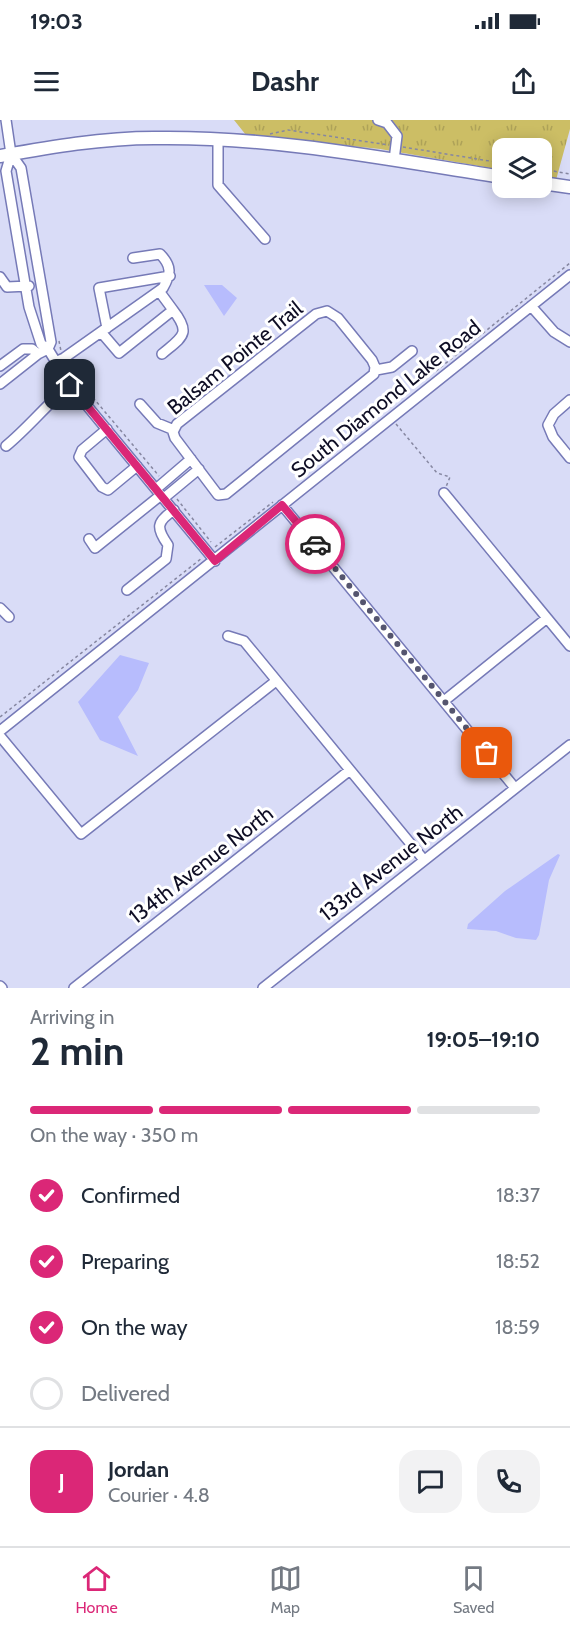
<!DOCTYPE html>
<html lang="en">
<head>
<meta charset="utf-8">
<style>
  body { margin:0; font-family:Cabin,sans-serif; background:#f2f2f3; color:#1f2937; height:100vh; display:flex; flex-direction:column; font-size:22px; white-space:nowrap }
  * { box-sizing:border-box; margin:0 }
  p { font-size:20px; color:#747a83 }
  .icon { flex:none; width:33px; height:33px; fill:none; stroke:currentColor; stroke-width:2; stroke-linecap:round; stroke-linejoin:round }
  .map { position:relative; height:868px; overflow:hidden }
  .side { display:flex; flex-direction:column; background:#fff; flex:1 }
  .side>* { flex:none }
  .fabs { position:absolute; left:492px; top:18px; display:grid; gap:12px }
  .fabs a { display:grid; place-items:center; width:60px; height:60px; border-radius:12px; background:#fff; box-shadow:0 3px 15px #0003; font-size:30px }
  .pin { position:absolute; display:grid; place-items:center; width:51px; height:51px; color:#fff; margin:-26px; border-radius:12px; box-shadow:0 3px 9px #0006 }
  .courier { position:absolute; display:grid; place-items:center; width:60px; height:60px; margin:-30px; border:4px solid #db2777; border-radius:50%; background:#fff; color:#222; box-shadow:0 2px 8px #0007 }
  .headline em { font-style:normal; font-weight:800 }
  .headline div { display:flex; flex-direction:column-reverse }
  .headline { display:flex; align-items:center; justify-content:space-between; height:102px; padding:0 30px }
  h1 { font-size:39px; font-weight:800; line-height:45px }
  .bar { display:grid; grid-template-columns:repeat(4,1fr); gap:9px 6px; align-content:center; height:72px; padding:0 30px }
  .bar i { height:8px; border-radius:4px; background:#e0e1e3 }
  .bar .active { background:#db2777 }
  .bar p { grid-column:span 4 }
  .line { display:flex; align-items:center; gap:15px; padding:0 30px; border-top:2px solid #e0e1e3 }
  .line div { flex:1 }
  .round { display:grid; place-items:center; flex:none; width:63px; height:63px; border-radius:18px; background:#f2f2f3 }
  ol { padding:0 30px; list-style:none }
  li { display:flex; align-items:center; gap:18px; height:66px }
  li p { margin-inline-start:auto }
  li .icon { padding:6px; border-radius:50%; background:#db2777; color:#fff; stroke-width:4 }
  li:last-child { color:#747a83 }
  li i { width:33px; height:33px; border:3px solid #e0e1e3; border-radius:50% }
  .status { display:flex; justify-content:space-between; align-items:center; height:42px; padding:0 30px; background:#fff; direction:ltr }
  .status svg { height:16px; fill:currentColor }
  header { display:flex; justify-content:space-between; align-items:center; height:78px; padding:0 30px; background:#fff; font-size:27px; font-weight:800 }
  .dock { display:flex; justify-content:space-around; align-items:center; height:84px; border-top:2px solid #e0e1e3; background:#fff; font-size:16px; color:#747a83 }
  .dock a { display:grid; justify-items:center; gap:3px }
  .dock .active { color:#db2777 }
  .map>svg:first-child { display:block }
</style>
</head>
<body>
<div class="status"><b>19:03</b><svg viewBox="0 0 49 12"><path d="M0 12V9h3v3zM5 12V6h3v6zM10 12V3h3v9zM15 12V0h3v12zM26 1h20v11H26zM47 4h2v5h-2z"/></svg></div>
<header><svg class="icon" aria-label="menu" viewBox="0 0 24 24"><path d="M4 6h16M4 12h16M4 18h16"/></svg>Dashr<svg class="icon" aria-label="share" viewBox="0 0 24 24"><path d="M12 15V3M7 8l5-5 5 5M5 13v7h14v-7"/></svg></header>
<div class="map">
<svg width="570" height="868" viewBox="0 0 570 868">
  <defs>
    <pattern id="park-tufts" width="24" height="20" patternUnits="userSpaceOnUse" patternTransform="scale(1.5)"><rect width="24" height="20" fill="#ccbe65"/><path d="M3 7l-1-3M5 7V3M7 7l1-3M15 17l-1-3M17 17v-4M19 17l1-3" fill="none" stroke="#aea258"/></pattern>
  </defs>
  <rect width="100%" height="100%" fill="#d9dcf7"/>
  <!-- park -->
  <path fill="url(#park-tufts)" d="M234 0H570V9L556 60 542 57V28H502V50L380 29 246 15Z"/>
  <!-- water -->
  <path fill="#b7bcfd" d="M204 165H222L237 178 224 196Z
    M120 535 149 543 138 570 118 597 138 636 100 620 78 582Z
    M558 734 560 735 549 760 539 815 536 820 516 818 496 811 467 809 468 804 505 771Z"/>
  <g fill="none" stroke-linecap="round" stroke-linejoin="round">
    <defs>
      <path id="minor" d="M6 0 11 34 6 51 29 187 41 224 48 229 70 265 215 441
        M378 0 387 3 397 16 394 40
        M218 19V65L265 119
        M11 34 21 48 51 222 48 229
        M0 157 7 167 29 166
        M531 186 554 212 570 222
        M327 191 338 198 372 240 375 247 374 254 226 374 218 375 175 318 173 312 177 304 316 194Z
        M107 208 99 168 170 156
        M101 212 119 233 173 190 159 171
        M162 234C182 217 192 214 173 190
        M55 242 64 238 163 168C171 154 172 146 160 134L133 138
        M0 246 23 229H32L38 234
        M376 250 392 247 412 231
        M0 264 38 234 48 229
        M570 280 554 294 548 305 553 317 570 338
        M140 284 157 303 174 310
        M107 309 82 330 79 337 102 367 108 370 137 346
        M6 326C29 307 47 284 70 265
        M156 369 191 339
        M444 373 570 526
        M164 378 199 349
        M282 385 515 668
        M89 419 95 428 161 375
        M127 470 166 439 168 425C156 408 156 402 174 390
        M0 488 9 497
        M228 516 244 521 424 740
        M444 581 547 498
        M0 611 570 155
        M0 616 81 714 276 561
        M0 866 2 868
        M74 868 350 650
        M263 868 570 625"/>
      <path id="major" d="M0 36C51 27 102 18 154 18 271 16 387 39 502 57
        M542 63 570 67"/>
    </defs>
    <!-- minor casing -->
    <use href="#minor" stroke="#767ab7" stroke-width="12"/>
    <!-- major casing -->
    <use href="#major" stroke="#767ab7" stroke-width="15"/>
    <!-- path -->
    <path stroke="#8687a1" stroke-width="1.5" stroke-dasharray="3 3" stroke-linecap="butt" d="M270 14 288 10 389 25
      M403 27 502 43
      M542 49 570 54
      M59 221 61 231
      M68 244 79 261 159 356
      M436 251 570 143
      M396 304 437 353 450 357 446 367
      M177 379 211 422
      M215 427 273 382
      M0 597 202 438"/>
    <!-- minor -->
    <use href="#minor" stroke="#fff" stroke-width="9"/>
    <!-- major -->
    <use href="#major" stroke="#fff" stroke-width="12"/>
  </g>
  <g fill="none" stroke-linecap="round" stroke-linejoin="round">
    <!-- done -->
    <path stroke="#55556e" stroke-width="6" stroke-dasharray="0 10.8" d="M315 424 487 633"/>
    <!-- route -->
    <path stroke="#db2777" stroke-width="8" d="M70 265 215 441 282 385 315 424"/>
  </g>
  <g text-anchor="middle" stroke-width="6" stroke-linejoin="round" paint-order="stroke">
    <!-- street labels -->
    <g font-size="21" fill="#0e0d24" stroke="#fff">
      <text transform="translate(235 238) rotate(-39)" y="7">Balsam Pointe Trail</text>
      <text transform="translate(386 279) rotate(-39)" y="7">South Diamond Lake Road</text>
      <text transform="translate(391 743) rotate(-38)" y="7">133rd Avenue North</text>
      <text transform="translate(201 745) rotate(-38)" y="7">134th Avenue North</text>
    </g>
  </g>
</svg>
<div class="fabs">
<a><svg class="icon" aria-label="layers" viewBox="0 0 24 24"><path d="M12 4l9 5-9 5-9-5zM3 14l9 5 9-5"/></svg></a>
</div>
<div class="pin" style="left:487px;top:633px;background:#ea580c"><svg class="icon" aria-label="bag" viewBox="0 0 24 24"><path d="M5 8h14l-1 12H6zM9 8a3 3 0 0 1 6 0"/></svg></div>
<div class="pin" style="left:70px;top:265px;background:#1f2937"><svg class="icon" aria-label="home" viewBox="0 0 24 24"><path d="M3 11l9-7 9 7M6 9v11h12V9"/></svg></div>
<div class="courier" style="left:315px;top:424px"><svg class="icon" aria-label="car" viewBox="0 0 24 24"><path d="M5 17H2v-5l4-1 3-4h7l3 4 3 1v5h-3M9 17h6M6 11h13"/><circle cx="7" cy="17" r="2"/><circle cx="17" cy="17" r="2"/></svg></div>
</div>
<section class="side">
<div class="headline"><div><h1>2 min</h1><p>Arriving in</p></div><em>19:05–19:10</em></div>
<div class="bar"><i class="active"></i><i class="active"></i><i class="active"></i><i></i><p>On the way · 350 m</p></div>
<ol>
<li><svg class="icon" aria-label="check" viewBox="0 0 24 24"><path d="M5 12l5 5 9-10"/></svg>Confirmed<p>18:37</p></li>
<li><svg class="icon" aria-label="check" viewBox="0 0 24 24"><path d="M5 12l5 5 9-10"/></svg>Preparing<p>18:52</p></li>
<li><svg class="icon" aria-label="check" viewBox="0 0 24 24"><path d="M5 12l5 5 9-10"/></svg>On the way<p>18:59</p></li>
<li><i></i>Delivered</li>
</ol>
<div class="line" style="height:108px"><b class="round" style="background:#db2777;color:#fff">J</b><div><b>Jordan</b><p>Courier · 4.8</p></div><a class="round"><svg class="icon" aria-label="chat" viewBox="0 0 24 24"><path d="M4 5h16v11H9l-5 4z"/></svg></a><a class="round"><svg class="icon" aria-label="phone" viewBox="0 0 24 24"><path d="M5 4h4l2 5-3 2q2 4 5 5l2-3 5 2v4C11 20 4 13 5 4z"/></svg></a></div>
</section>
<nav class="dock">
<a class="active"><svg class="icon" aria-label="home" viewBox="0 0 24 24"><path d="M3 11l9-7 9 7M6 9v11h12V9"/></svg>Home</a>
<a><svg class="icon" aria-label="map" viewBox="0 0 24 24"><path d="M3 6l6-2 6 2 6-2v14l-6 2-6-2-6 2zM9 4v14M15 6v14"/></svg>Map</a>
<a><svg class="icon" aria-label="saved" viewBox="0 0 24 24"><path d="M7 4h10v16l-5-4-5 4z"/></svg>Saved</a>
</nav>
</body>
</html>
